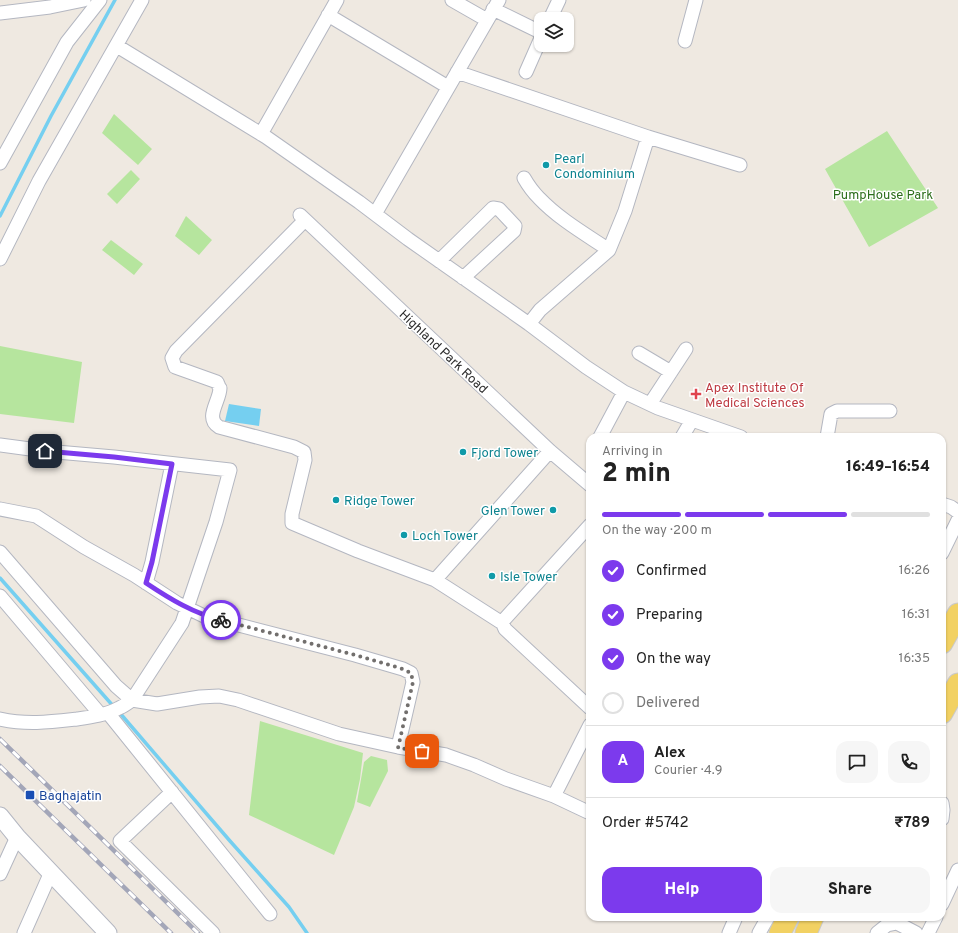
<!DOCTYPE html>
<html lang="en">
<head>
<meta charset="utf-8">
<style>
  body { margin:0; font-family:Overpass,sans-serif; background:#f6f6f6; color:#222; height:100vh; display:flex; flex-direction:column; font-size:15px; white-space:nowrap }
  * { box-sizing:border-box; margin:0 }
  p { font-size:13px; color:#767676 }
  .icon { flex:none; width:22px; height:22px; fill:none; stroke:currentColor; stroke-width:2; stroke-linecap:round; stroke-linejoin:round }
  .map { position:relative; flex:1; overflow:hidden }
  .panel { position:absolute; left:586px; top:433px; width:360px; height:488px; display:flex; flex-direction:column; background:#fff; border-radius:12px; box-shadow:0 1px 3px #0004 }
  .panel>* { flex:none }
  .buttons { position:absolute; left:534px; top:12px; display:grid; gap:8px }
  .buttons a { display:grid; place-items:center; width:40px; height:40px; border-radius:8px; background:#fff; box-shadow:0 1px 3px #0004; font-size:20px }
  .pin { position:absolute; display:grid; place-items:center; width:34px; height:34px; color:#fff; margin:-17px; border-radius:8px; box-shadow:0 2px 6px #0006 }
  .courier { position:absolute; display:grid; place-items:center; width:40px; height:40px; margin:-20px; border:3px solid #7c3aed; border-radius:50%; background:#fff; color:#222; box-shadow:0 1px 5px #0007 }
  .overview em { font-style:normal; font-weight:800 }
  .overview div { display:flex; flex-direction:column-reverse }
  .overview { display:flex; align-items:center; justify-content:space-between; height:68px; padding:0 16px }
  h1 { font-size:26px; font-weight:800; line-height:30px }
  .bar { display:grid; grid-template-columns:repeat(4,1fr); gap:6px 4px; align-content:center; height:48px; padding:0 16px }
  .bar i { height:5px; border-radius:3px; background:#e0e0e0 }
  .bar .on { background:#7c3aed }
  .bar p { grid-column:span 4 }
  .line { display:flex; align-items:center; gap:10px; padding:0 16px; border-top:1px solid #e0e0e0 }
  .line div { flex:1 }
  .round { display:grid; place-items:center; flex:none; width:42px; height:42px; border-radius:12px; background:#f6f6f6 }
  ol { padding:0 16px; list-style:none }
  li { display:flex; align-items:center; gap:12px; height:44px }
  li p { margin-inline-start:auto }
  li .icon { padding:4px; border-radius:50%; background:#7c3aed; color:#fff; stroke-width:4 }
  li:last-child { color:#767676 }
  li i { width:22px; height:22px; border:2px solid #e0e0e0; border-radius:50% }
  .cta { display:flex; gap:8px; margin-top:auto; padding:8px 16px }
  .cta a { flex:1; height:46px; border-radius:12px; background:#7c3aed; color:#fff; font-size:16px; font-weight:800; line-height:46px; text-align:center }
  .cta a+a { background:#f6f6f6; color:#222 }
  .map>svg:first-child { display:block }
</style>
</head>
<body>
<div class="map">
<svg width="958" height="933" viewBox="0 0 958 933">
  <rect width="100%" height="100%" fill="#efe9e1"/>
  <!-- green -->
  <path fill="#b6e59e" d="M114 114 152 149 138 165 102 133Z
    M887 131 938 208 869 247 825 169Z
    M131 170 140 179 117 204 107 194Z
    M186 216 212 240 199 255 175 236Z
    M111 240 143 264 134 275 102 250Z
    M0 346 82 362 74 423 0 414Z
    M260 721 363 753 360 779 354 807 334 855 249 815Z
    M371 756 387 760 388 771 370 807 357 802 364 762Z"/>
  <!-- water -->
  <path fill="#75cff0" d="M229 404 261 409 259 426 225 421Z"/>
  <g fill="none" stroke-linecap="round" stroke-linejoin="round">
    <!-- stream -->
    <path stroke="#75cff0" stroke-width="3.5" d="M0 216 51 116 115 0
      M0 578 114 707
      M119 712 230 841 289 907 307 933"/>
    <defs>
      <path id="minor" d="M452 0 487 20
        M493 9 536 30H541
        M0 13 50 7 84 0
        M328 15 448 87
        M550 19 559 0
        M685 41 696 0
        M117 46 266 137 359 202 408 239 529 324 586 367 624 392 658 408 741 437
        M457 72 648 137 625 211 609 250 540 310 529 324
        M526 72 541 38
        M261 134 337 0
        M648 137 740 165
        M0 163 67 42 100 0
        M524 178C528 185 533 192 539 198 559 219 585 234 609 250
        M375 214 499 0
        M300 215 550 451 590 485
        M305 220 176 351 172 358 175 367 217 382C217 382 219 387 220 388 220 401 204 418 219 427L294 447 304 452 305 460 292 514V523L358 551 435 580 499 621 502 622 505 629 590 708
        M0 259 39 181 142 0
        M439 261 493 208 499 209 515 226 514 231 463 278
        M639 353 671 372
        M650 404 686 349
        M600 437 624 392
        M682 437 692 420
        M827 437 831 414 837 411H890
        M0 445 45 451 114 457 230 470 216 522 182 623 132 700 116 686 0 552
        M942 504 951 507 958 512
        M0 509 36 516 84 547 134 575 177 603 204 616 355 655 403 669 411 673 413 682 398 747
        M942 553 958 520
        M435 580 550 451
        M146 583 152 562 172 464
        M0 596 100 714
        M502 622 590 525
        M108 713 270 914
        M0 719C27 725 50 722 77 719 91 717 106 715 119 708 124 706 128 703 132 700L157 704 200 697 219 696 238 700 339 734 398 747 446 755 474 765 506 779 554 796 590 813
        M172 792 120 841 213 933
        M554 796 590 725
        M942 803 943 810 942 819
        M0 874 17 837
        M942 904 958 870
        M899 917 897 923 916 933
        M24 933 51 872
        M729 933 736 917
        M759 933 768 917
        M877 933 887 925 897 923
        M928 933 936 917"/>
      <path id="tertiary" d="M0 816 17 837 108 933"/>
      <path id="primary" d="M942 643 958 614
        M942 713 958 684
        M780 933 788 917
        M806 933 813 917"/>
    </defs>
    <!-- minor casing -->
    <use href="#minor" stroke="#b4b7c1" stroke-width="15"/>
    <!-- tertiary casing -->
    <use href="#tertiary" stroke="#b4b7c1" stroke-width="19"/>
    <!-- primary casing -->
    <use href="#primary" stroke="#c9c9c9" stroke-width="23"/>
    <!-- minor -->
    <use href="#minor" stroke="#fff" stroke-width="13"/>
    <!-- tertiary -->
    <use href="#tertiary" stroke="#fff" stroke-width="17"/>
    <!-- primary -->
    <use href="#primary" stroke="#f2d163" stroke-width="21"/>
    <defs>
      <path id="rail" d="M0 739 198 933
        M0 766 171 933"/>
    </defs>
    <!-- rail casing -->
    <use href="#rail" stroke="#a3a6b8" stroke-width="4.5"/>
    <!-- rail -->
    <use href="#rail" stroke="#fff" stroke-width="3" stroke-dasharray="9" stroke-linecap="butt"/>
  </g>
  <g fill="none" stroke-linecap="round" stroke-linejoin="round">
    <!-- done -->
    <path stroke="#726f6d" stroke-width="4" stroke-dasharray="0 7.2" d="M221 620 355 655 403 669 411 673 413 682 398 748 422 751"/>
    <!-- route -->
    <path stroke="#7c3aed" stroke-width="5" d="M45 451 114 457 172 464 152 562 146 583C170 599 193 613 221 620"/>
  </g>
  <!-- markers -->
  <g fill="#0f9aa8" stroke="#fff" stroke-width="1.5">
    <circle cx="546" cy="165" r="4"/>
    <circle cx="463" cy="452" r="4"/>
    <circle cx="336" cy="500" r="4"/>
    <circle cx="553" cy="510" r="4"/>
    <circle cx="404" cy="535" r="4"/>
    <circle cx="492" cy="576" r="4"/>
  </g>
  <path fill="#e0444e" stroke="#fff" stroke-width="1.5" d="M694 388h4v4h4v4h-4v4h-4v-4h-4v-4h4z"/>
  <rect fill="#1a4fb4" stroke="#fff" stroke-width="1.5" x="25" y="790" width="10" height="10" rx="2"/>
  <g text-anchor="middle" stroke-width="3" stroke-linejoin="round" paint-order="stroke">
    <!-- culture labels -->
    <g font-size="13" fill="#0d838f" stroke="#fff" text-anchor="start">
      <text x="554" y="163">Pearl<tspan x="554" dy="15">Condominium</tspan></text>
      <text x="471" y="457">Fjord Tower</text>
      <text x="344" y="505">Ridge Tower</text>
      <text x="545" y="515" text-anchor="end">Glen Tower</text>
      <text x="412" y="540">Loch Tower</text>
      <text x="500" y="581">Isle Tower</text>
    </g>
    <!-- park labels -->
    <g font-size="13" fill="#2c6e1b" stroke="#fff">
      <text x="883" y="199">PumpHouse Park</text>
    </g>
    <!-- street labels -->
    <g font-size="13" fill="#2e2e2e" stroke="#fff">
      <text transform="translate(444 351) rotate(43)" y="5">Highland Park Road</text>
    </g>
    <!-- health labels -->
    <g font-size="13" fill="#be3a42" stroke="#fff" text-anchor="start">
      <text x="705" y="392">Apex Institute Of<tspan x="705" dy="15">Medical Sciences</tspan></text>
    </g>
    <!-- transit labels -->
    <g font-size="13" fill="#164399" stroke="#fff" text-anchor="start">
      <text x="39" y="800">Baghajatin</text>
    </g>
  </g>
</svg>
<div class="buttons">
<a><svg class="icon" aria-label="layers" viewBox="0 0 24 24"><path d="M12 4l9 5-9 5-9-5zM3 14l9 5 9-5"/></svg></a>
</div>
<div class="pin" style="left:422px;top:751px;background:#ea580c"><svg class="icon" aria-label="bag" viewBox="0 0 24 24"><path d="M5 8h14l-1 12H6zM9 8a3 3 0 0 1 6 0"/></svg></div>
<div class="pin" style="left:45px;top:451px;background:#1f2937"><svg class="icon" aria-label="home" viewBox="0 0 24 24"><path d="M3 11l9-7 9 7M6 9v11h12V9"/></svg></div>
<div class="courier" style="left:221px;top:620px"><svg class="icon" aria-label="bike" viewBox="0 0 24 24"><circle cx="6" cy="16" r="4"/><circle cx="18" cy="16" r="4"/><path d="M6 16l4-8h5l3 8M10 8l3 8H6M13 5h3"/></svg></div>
<section class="panel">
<div class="overview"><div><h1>2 min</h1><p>Arriving in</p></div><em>16:49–16:54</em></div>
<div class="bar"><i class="on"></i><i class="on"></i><i class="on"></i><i></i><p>On the way · 200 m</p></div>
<ol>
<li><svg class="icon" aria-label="check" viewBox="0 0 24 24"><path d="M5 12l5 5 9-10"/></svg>Confirmed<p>16:26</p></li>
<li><svg class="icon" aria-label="check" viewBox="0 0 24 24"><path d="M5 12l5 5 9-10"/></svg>Preparing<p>16:31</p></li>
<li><svg class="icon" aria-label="check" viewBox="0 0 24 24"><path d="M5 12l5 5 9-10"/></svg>On the way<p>16:35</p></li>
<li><i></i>Delivered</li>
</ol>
<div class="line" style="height:72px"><b class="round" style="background:#7c3aed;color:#fff">A</b><div><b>Alex</b><p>Courier · 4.9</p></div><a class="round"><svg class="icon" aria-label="chat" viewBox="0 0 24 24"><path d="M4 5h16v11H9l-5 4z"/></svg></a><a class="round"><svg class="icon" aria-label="phone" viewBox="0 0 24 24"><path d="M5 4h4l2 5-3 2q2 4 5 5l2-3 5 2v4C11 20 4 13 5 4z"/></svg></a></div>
<div class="line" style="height:52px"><div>Order #5742</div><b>₹789</b></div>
<div class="cta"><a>Help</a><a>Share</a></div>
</section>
</div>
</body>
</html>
